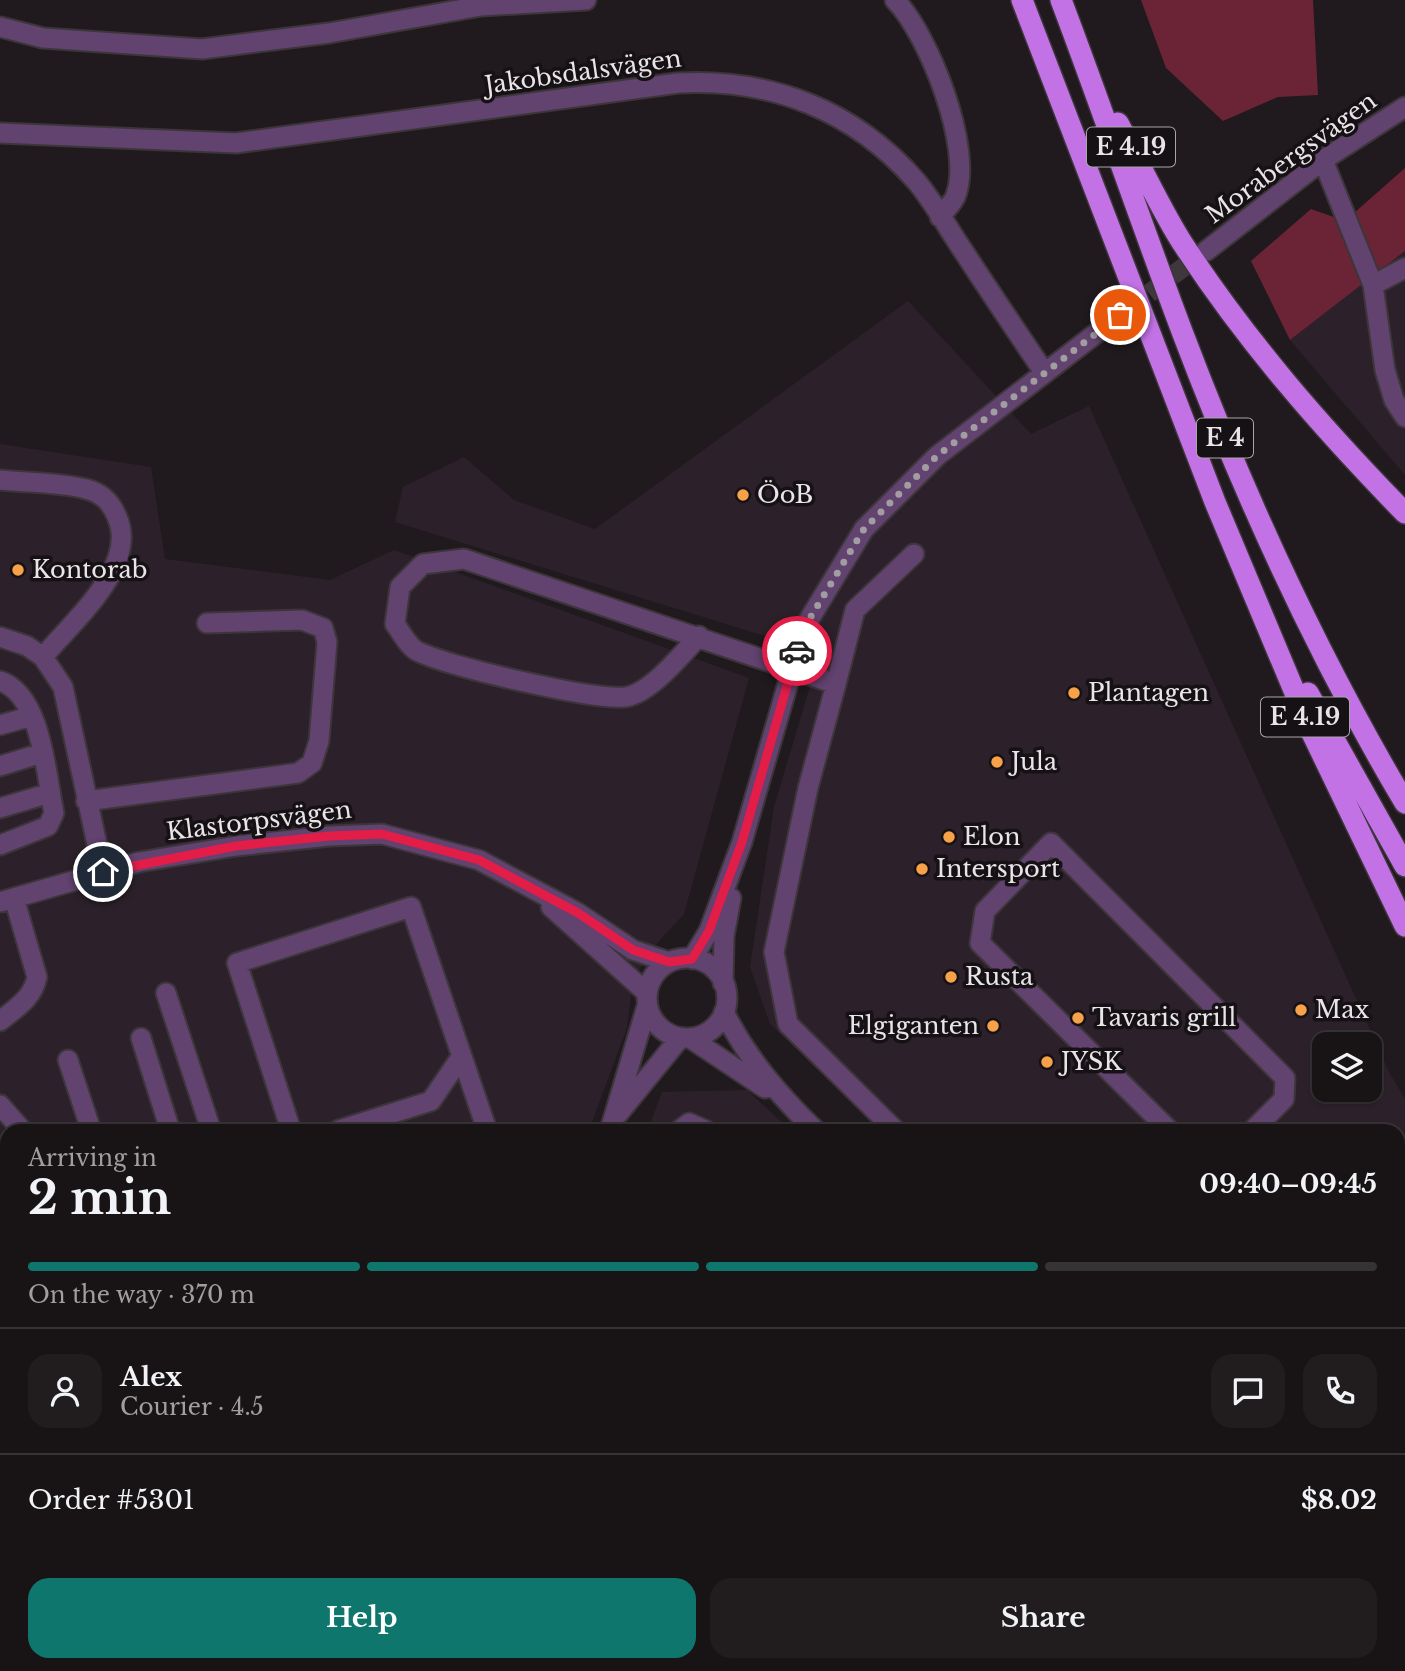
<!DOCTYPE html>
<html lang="en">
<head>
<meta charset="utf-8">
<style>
  body { margin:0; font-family:"Libre Baskerville",serif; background:#211d1f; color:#f1f3f6; height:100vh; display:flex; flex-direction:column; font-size:26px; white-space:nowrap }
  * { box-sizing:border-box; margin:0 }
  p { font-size:23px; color:#9f9ea1 }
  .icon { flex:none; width:38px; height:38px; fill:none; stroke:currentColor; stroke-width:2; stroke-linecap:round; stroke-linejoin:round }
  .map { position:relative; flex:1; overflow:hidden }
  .side { position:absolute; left:0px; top:1124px; width:1405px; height:548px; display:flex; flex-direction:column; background:#181416; border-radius:21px 21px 0 0; box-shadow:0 2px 5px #0004,0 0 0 2px #363335 }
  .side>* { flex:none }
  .tools { position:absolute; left:1312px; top:1032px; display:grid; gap:14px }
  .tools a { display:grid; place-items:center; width:70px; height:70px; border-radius:14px; background:#181416; box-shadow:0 2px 5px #0004,0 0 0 2px #363335; font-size:35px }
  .pin { position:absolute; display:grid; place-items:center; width:60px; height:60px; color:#fff; margin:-30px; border:4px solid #fff; border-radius:50%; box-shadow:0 2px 7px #0007 }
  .courier { position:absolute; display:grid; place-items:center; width:70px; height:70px; margin:-35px; border:5px solid #e11d48; border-radius:50%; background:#fff; color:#222; box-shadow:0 2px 9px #0007 }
  .overview em { font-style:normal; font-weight:700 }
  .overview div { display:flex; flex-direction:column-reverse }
  .overview { display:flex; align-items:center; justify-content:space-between; height:119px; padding:0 28px }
  h1 { font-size:46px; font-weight:700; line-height:52px }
  .bar { display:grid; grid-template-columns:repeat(4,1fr); gap:10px 7px; align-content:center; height:84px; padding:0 28px }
  .bar i { height:9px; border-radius:5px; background:#363335 }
  .bar .on { background:#0f766e }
  .bar p { grid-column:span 4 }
  .line { display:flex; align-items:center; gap:18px; padding:0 28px; border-top:2px solid #363335 }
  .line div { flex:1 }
  .round { display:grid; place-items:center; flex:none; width:74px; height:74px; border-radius:21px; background:#211d1f }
  .action { display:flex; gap:14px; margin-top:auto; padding:14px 28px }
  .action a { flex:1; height:80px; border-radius:21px; background:#0f766e; color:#fff; font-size:28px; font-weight:700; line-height:80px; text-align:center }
  .action a+a { background:#211d1f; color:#f1f3f6 }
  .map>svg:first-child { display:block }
</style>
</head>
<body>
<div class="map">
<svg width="1405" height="1671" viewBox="0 0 1405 1671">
  <rect width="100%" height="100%" fill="#201a1e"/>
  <!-- built -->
  <path fill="#2c212a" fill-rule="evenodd" d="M1405 251V475L1290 340Z
    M908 301 1031 434 1089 406 1389 1072 1405 1099V1625L1398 1619V1130H882L770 1024 750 967 774 807 820 653 395 522 403 487 464 457 514 500 595 529ZM1325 1045H1370V1090H1325Z
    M0 444 151 467 165 559 330 580 394 550 749 678 684 914 657 943 633 979 627 1028 589 1130H7V1606L0 1599Z
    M747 1090 790 1130H648L662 1092Z
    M69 1664H393L391 1671H76Z
    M877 1664H1139L1133 1671H880Z"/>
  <!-- green -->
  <path fill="#6b2435" d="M1141 0H1313L1318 95 1278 97 1223 121 1166 68Z
    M1405 168V251L1290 340 1251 261 1311 209 1345 221Z
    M0 1599 7 1606V1664H69L76 1671H0Z"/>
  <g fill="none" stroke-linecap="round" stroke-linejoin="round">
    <!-- minor-tunnel -->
    <path stroke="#3e383c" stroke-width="19" stroke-dasharray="19 10" stroke-linecap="butt" d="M1126 311 1205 251"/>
    <defs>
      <path id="minor" d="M895 0C929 35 973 148 956 195 954 202 945 210 940 217
        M0 27 43 38 202 49 329 33 481 6 586 0
        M0 133 236 143 678 83C771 78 854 110 916 181 934 202 948 229 964 252 990 292 1017 332 1044 372
        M1323 160 1373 285 1385 370 1394 400 1405 417
        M1206 251 1323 160 1405 107
        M1373 285 1405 268
        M0 480C28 483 59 482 86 489 102 493 111 502 117 517 139 566 72 622 43 657
        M699 636C682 654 650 694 625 697 591 700 451 667 419 652 409 648 401 632 395 624L400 587 423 564 464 559 836 684 808 788 774 952 788 1024 895 1130
        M0 637 27 646 43 657 63 687 103 872
        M0 681C42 695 46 775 54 813L48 826 0 845
        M836 684 855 610 914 554
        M0 725 32 716
        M0 766 42 753
        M86 801 298 773 312 763 319 741 327 642 323 628 302 620 207 623
        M0 808 50 793
        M0 902 139 862 236 846 329 836 382 834 479 860 578 913 633 950 669 962
        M551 907 647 993
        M647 998a40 40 0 1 1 80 0a40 40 0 1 1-80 0Z
        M692 959 709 931 742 842 804 628 864 529 937 456 1120 315
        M723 983 724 936 731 898
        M166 993 211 1130
        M724 1012C747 1058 779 1095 815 1130
        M0 1021C16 1008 33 998 37 977L14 898
        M141 1038 170 1130
        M690 1038 765 1088
        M68 1060 91 1130
        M0 1105 22 1130
        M618 1114 680 1038
        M291 1130 237 963 411 907 487 1130
        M339 1130 431 1101 461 1057
        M610 1130 647 1006
        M680 1130 689 1123 705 1130
        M1169 1130 980 943 985 911 1051 843 1285 1078 1284 1099 1253 1130
        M1398 1165 1405 1172
        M1398 1324 1405 1318
        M1398 1380 1405 1373
        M1398 1481 1405 1480
        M185 1664 186 1671
        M612 1664 630 1671
        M899 1664 903 1671
        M375 1671 378 1664
        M411 1671 414 1664
        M472 1671 475 1664
        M821 1671 823 1664"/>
      <path id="major" d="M1359 1664 1367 1671
        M1382 1664 1391 1671"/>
      <path id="highway" d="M1022 0 1215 502 1311 731 1405 926
        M1061 0C1103 111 1141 223 1183 334 1244 495 1317 655 1405 803
        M1118 123C1139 162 1158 204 1181 241 1246 341 1322 428 1405 513
        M1308 693 1405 866
        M1176 1671 1183 1664"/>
    </defs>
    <!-- minor casing -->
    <use href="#minor" stroke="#3c363a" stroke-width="23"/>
    <!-- major casing -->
    <use href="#major" stroke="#3c363a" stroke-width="24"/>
    <!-- highway casing -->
    <use href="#highway" stroke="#3c363a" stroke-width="24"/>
    <!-- minor -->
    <use href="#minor" stroke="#62426f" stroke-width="19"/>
    <!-- major -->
    <use href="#major" stroke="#a765c4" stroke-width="21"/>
    <!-- highway -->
    <use href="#highway" stroke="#c372e6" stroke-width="21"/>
  </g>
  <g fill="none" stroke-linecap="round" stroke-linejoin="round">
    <!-- done -->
    <path stroke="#a29da1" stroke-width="7" stroke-dasharray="0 12.6" d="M797 651 804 628 864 529 937 456 1120 315"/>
    <!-- route -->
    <path stroke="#e11d48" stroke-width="9" d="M103 872 236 846 329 836 382 834 479 860 578 913 633 950 669 962 692 959 709 931 742 842 797 651"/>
  </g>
  <!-- markers -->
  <g fill="#f7a149" stroke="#161115" stroke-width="2.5">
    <circle cx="743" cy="495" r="7"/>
    <circle cx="18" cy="570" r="7"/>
    <circle cx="1074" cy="693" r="7"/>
    <circle cx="997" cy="762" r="7"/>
    <circle cx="949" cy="837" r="7"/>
    <circle cx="922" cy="869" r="7"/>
    <circle cx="951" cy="977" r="7"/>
    <circle cx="1301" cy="1010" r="7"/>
    <circle cx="1078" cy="1018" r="7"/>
    <circle cx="993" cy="1026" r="7"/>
    <circle cx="1047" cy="1062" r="7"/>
  </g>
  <g text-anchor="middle" stroke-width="7" stroke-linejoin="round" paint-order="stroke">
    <!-- shield labels -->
    <g fill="#161115" stroke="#a9a5a8" stroke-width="2">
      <rect x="1087" y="127.5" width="88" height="39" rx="5"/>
      <rect x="1197" y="418.5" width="56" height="39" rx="5"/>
      <rect x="1261" y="697.5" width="88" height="39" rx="5"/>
    </g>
    <g font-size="23" font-weight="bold" fill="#e8e4e7">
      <text x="1131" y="155">E 4.19</text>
      <text x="1225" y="446">E 4</text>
      <text x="1305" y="725">E 4.19</text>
    </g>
    <!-- street labels -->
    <g font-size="24" fill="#e8e4e7" stroke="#161115">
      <text transform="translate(583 72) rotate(-8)" y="8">Jakobsdalsvägen</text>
      <text transform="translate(1291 158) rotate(-36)" y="8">Morabergsvägen</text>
      <text transform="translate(259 821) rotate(-7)" y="8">Klastorpsvägen</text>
    </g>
    <!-- poi labels -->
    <g font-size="24" fill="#e8e4e7" stroke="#161115" text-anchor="start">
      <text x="757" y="503">ÖoB</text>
      <text x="32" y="578">Kontorab</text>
      <text x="1088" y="701">Plantagen</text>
      <text x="1011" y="770">Jula</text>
      <text x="963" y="845">Elon</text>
      <text x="936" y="877">Intersport</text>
      <text x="965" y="985">Rusta</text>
      <text x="1315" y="1018">Max</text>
      <text x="1092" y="1026">Tavaris grill</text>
      <text x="979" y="1034" text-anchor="end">Elgiganten</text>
      <text x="1061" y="1070">JYSK</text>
    </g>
  </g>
</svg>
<div class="tools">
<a><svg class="icon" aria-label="layers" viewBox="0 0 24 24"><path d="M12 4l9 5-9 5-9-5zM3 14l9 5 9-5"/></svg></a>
</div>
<div class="pin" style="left:1120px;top:315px;background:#ea580c"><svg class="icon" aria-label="bag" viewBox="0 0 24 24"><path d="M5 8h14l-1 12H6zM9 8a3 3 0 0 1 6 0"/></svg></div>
<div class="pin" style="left:103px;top:872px;background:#1f2937"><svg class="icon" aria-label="home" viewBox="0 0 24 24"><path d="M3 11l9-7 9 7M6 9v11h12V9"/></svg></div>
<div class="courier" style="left:797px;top:651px"><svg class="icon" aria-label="car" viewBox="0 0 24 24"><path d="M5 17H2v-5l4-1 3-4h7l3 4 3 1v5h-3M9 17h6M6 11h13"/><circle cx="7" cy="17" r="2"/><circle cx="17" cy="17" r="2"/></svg></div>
<section class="side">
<div class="overview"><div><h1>2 min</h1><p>Arriving in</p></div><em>09:40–09:45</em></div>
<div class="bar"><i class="on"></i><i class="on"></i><i class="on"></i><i></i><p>On the way · 370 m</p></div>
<div class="line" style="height:126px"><a class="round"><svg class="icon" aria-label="person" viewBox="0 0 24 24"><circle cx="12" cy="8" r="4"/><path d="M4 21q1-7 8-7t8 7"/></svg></a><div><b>Alex</b><p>Courier · 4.5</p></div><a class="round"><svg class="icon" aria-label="chat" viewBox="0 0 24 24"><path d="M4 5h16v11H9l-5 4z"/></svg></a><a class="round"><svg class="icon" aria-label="phone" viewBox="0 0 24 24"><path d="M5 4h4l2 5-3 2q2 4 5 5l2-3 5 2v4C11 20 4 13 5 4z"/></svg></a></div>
<div class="line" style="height:91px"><div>Order #5301</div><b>$8.02</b></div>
<div class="action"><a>Help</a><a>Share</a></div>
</section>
</div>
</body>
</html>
